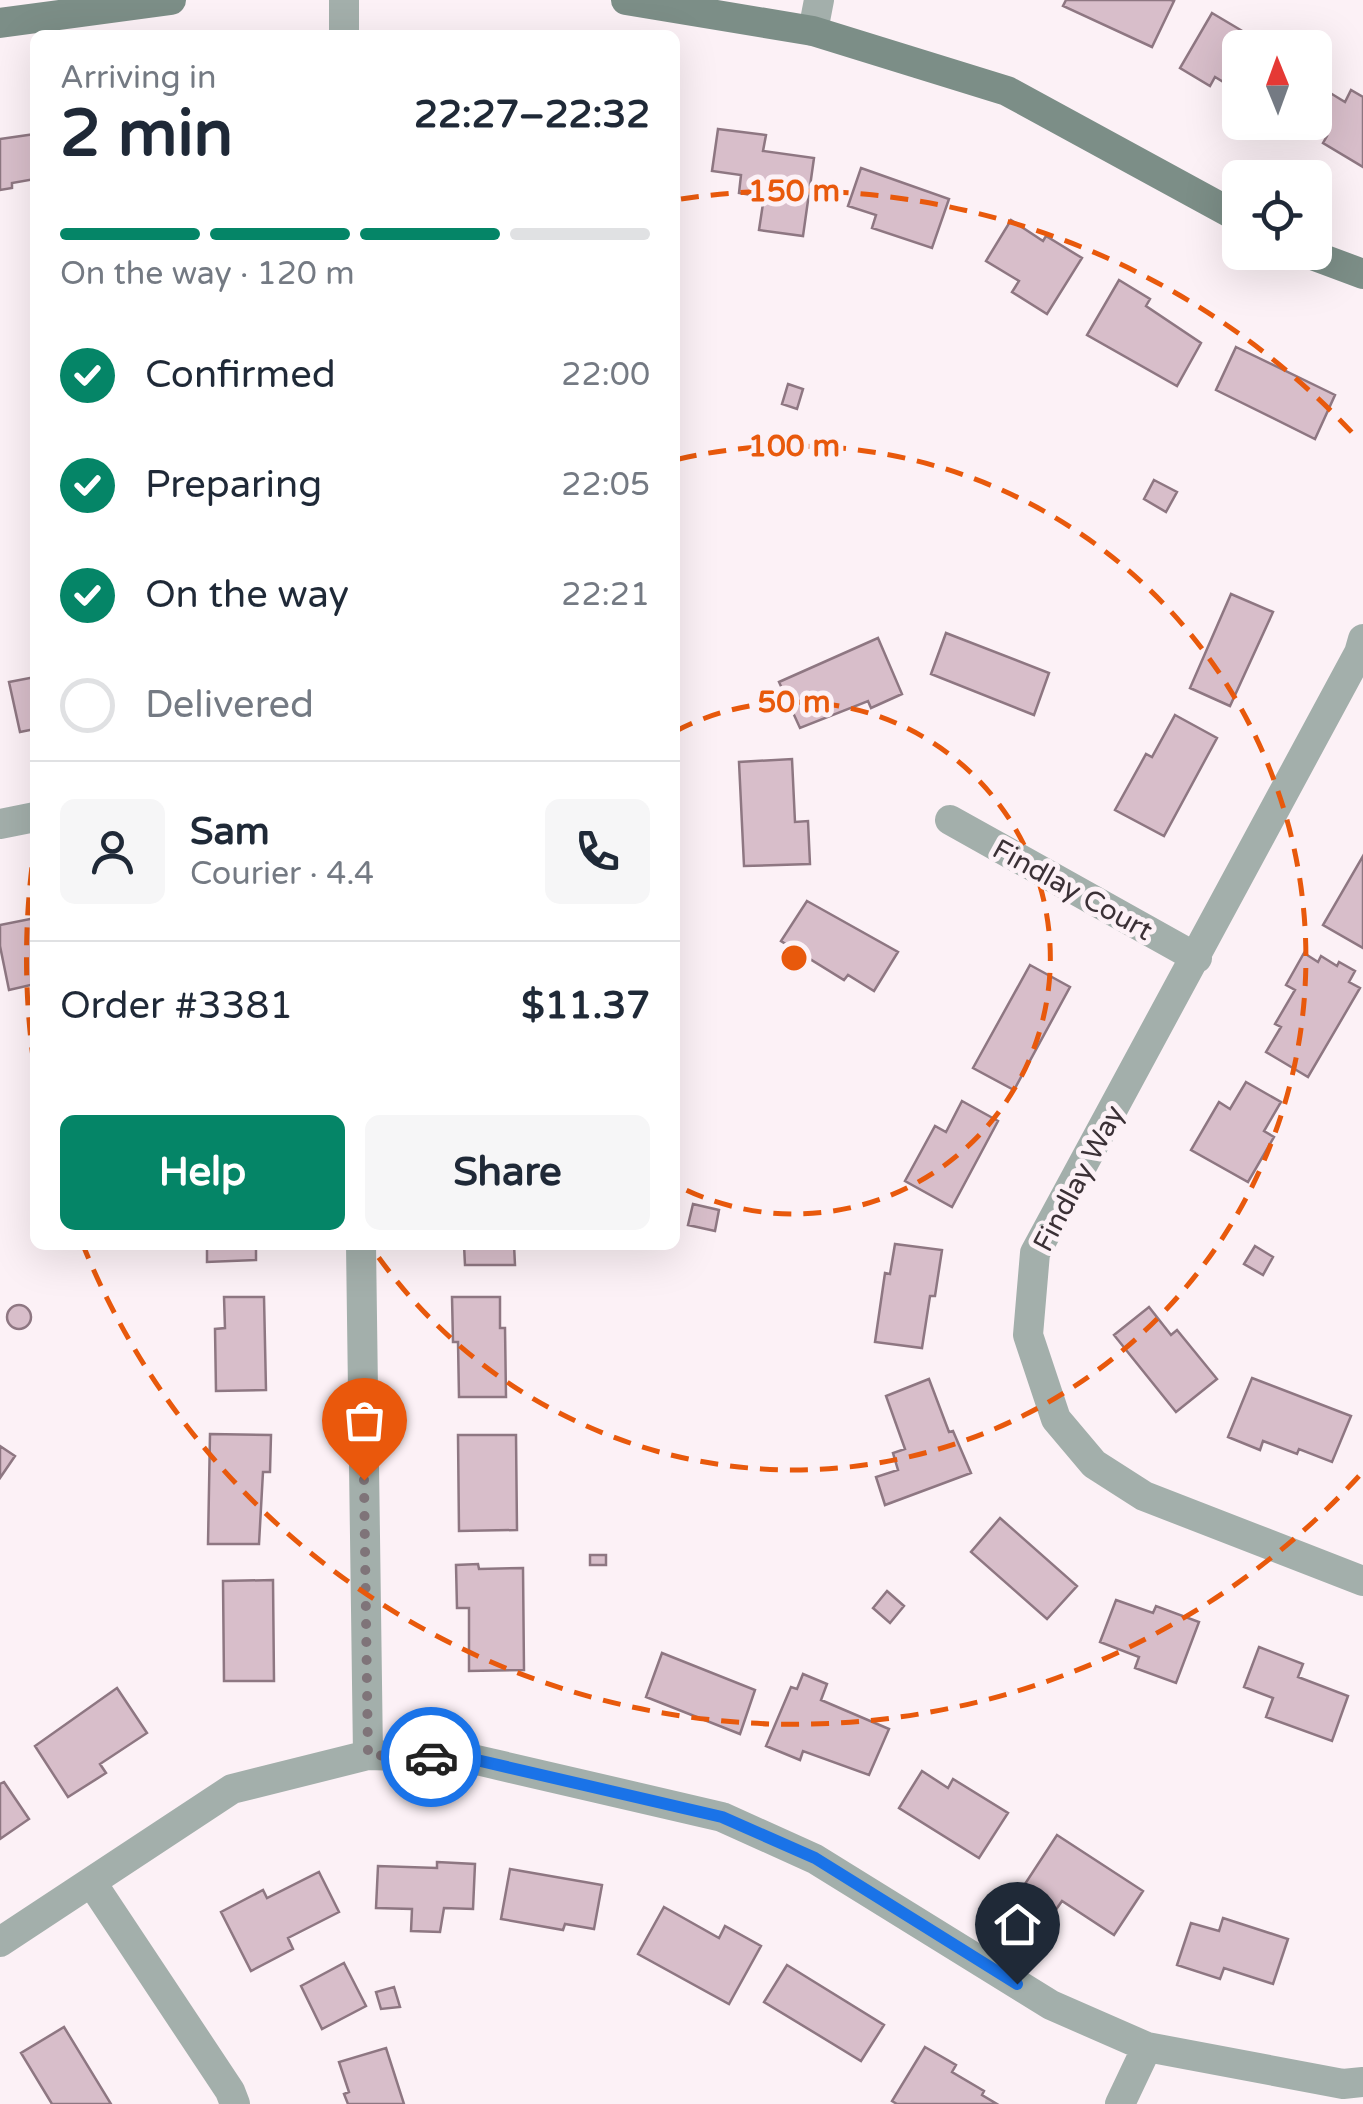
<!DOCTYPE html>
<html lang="en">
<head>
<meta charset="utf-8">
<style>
  body { margin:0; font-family:"Varela Round",sans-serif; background:#f6f6f7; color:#1f2937; height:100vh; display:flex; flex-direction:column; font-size:38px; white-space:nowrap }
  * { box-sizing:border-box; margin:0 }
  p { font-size:32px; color:#747a83 }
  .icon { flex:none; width:55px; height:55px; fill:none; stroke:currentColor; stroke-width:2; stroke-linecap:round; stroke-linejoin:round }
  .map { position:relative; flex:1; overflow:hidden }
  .details { position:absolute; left:30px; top:30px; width:650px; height:1220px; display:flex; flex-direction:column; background:#fff; border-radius:15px; box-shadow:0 10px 40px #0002 }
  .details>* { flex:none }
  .needle { width:65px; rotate:359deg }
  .controls { position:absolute; left:1222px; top:30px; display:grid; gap:20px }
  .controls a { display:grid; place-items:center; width:110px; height:110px; border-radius:15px; background:#fff; box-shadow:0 10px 40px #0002; font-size:50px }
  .pin { position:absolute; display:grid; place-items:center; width:85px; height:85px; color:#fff; margin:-102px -42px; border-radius:50% 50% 50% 0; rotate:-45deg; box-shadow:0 0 10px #0007 }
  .pin .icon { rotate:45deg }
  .courier { position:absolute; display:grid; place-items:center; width:100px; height:100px; margin:-50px; border:8px solid #1a73e8; border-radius:50%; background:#fff; color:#222; box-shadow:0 2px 12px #0007 }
  .head em { font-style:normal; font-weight:700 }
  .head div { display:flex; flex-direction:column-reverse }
  .head { display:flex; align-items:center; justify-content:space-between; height:170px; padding:0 30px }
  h1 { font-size:65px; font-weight:700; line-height:75px }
  .bar { display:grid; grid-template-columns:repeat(4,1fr); gap:15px 10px; align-content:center; height:120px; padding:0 30px }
  .bar i { height:12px; border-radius:8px; background:#e0e1e3 }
  .bar .selected { background:#058567 }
  .bar p { grid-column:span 4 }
  .line { display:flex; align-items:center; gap:25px; padding:0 30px; border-top:2px solid #e0e1e3 }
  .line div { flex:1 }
  .round { display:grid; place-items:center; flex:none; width:105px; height:105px; border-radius:15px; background:#f6f6f7 }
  ol { padding:0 30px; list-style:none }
  li { display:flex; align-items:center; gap:30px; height:110px }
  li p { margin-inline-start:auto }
  li .icon { padding:10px; border-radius:50%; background:#058567; color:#fff; stroke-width:4 }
  li:last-child { color:#747a83 }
  li i { width:55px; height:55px; border:5px solid #e0e1e3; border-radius:50% }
  .primary-button { display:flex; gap:20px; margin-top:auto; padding:20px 30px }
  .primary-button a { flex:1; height:115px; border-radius:15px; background:#058567; color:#fff; font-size:40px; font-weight:700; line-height:115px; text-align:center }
  .primary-button a+a { background:#f6f6f7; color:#1f2937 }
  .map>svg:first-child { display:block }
</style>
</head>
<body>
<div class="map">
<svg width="1363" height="2104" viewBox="0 0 1363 2104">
  <rect width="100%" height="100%" fill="#fcf1f6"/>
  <!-- building -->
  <path fill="#d8beca" stroke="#8e7782" stroke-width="2.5" d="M1066 0H1171L1174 1 1152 47 1063 6Z
    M1212 13 1271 48H1240V92L1215 77 1210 86 1180 68Z
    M1322 88 1345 102 1351 90 1363 97V167L1323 143 1327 136 1304 122H1315V100Z
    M718 129 766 135 763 151 814 158 803 236 759 230 764 197 739 193 741 175 712 171Z
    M35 134V179L12 183V188L0 190V139Z
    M861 168 949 199 932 248 872 228 876 215 848 206Z
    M1011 220 1043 241 1046 236 1082 258 1047 314 1012 292 1019 281 986 261Z
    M1119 280 1150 299 1146 306 1201 343 1177 386 1087 335Z
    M1236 347 1335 395 1315 439 1216 390Z
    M788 384 803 389 797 409 782 404Z
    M1154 480 1177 492 1166 512 1144 499Z
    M1231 594 1273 612 1230 706 1190 688Z
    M946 633 1049 673 1034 715 931 674Z
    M878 638 902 694 871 708 868 701 800 728 779 682Z
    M35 677V729L20 732 9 682Z
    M1175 715 1217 738 1164 836 1115 810 1146 754 1152 757Z
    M792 759 795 822 808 821 810 864 744 866 739 762Z
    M1363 856V948L1323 925Z
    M807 901 898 952 874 991 848 975 844 980 781 941Z
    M35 918V984L9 990 0 946V925Z
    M1304 953 1318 962 1321 956 1337 966 1339 962 1355 971 1349 982 1360 988 1308 1077 1266 1052 1281 1027 1275 1024 1295 990 1286 985Z
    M1030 965 1070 987 1014 1090 973 1068Z
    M1246 1082 1281 1102 1264 1131 1274 1137 1248 1182 1191 1150 1219 1102 1230 1109Z
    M962 1101 998 1121 952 1207 905 1181 935 1126 946 1132Z
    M693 1204 719 1210 715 1231 688 1225Z
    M895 1244 942 1250 935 1296H930L922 1348 875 1342 885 1273 890 1274Z
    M207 1245H256V1260L207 1262Z
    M464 1245H514L515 1265H465Z
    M1255 1246 1273 1257 1263 1275 1244 1264Z
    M224 1297H264L266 1390 216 1391 215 1329 225 1328Z
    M452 1297H500V1328H505L506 1397H459L458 1342H453Z
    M7 1317a12 12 0 1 1 24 0a12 12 0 1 1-24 0Z
    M1149 1307 1171 1335 1177 1330 1217 1379 1176 1412 1114 1335Z
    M1252 1378 1351 1416 1332 1462 1299 1449 1297 1454 1263 1441 1260 1450 1228 1437Z
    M929 1379 949 1432 953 1431 971 1473 885 1505 876 1477 898 1470 893 1453 905 1449 886 1396Z
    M210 1434 271 1435 270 1472H263L259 1544H208Z
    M458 1435H516L517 1530 459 1531Z
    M0 1446 15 1456 0 1478Z
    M1000 1518 1077 1586 1047 1619 971 1552Z
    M590 1555H606V1565H590Z
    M478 1564 479 1569 523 1568 524 1670 469 1671V1608H457L456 1565Z
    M273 1580 274 1681H224L223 1581Z
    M887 1591 904 1606 890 1623 873 1608Z
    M1116 1600 1153 1613 1156 1606 1199 1622 1176 1683 1135 1668 1139 1657 1100 1642Z
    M1259 1647 1303 1664 1298 1677 1348 1696 1332 1741 1266 1717 1273 1698 1244 1687Z
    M662 1653 755 1690 740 1734 646 1697Z
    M803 1674 827 1684 821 1700 889 1729 869 1775 803 1751 800 1760 766 1746 791 1687 797 1689Z
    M117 1688 147 1733 100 1764 106 1773 68 1797 35 1746Z
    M922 1771 948 1788 953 1779 1008 1813 979 1858 899 1808Z
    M4 1782 29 1819 0 1839V1784Z
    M1057 1835 1143 1891 1114 1935 1062 1901 1055 1911 1021 1890Z
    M437 1862 475 1864 473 1909 444 1908 440 1932 411 1931 412 1909 376 1908 378 1866 437 1868Z
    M510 1869 602 1885 594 1929 565 1924 563 1930 501 1919Z
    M319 1872 339 1912 288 1938 293 1949 251 1971 221 1912 263 1890 267 1898Z
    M664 1907 719 1938 725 1926 761 1946 729 2004 638 1954Z
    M1223 1918 1288 1939 1273 1984 1224 1968 1220 1979 1177 1965 1191 1923 1219 1931Z
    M344 1963 366 2006 322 2029 301 1986Z
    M787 1965 884 2025 861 2061 764 2002Z
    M394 1987 400 2007 381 2009 376 1992Z
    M64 2027 111 2104H52L21 2053Z
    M925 2047 956 2065 952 2072 984 2091 982 2095 997 2104H897L892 2101Z
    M386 2048 404 2104H348L344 2094 349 2092 339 2062Z"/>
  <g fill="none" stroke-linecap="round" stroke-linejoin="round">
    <!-- street -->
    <path stroke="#a3afab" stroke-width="30" d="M344 0V35
      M813 31 819 0
      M1363 639 1359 653 1035 1253 1028 1335 1056 1419 1094 1464 1144 1496 1363 1581
      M950 820 1197 958
      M0 824 35 817
      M361 1245 368 1755
      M92 1883 230 2091 235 2104
      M0 1942 232 1789 368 1755 468 1758 722 1817 815 1859 1051 2005 1147 2047 1343 2084 1363 2082
      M1120 2104 1147 2047"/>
    <!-- secondary -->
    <path stroke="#7c8e87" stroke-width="30" d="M626 0 813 31 1007 91 1240 218
      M0 23 171 0
      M1304 252 1363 274"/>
  </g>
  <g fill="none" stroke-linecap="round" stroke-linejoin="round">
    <!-- done -->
    <path stroke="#7f7479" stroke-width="10" stroke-dasharray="0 18" d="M364 1480 368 1755 431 1757"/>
    <!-- route -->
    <path stroke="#1a73e8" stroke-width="12" d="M431 1757 468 1758 722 1817 815 1858 1017 1984"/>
  </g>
  <!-- distance rings -->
  <g fill="none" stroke="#e8590c" stroke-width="5" stroke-dasharray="18 12">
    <path d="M676 731A256 256 0 1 1 676 1185"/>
    <path d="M679 459A512 512 0 1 1 372 1248"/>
    <path d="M1359 1476A767 767 0 0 1 83 1245M34 1065A767 767 0 0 1 34 851M681 199A767 767 0 0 1 1359 440"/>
  </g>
  <g text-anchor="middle" stroke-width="10" stroke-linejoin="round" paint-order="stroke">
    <!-- street labels -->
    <g font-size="28" fill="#3b3136" stroke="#fcf1f6">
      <text transform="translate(1073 889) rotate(29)" y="10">Findlay Court</text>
      <text transform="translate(1078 1178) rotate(-62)" y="10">Findlay Way</text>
    </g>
  </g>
  <circle cx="794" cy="958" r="15" fill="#e8590c" stroke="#fcf1f6" stroke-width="5"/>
  <g font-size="30" text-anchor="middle" font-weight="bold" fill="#e8590c" stroke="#fcf1f6" stroke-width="10" stroke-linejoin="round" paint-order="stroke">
    <text x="794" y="201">150 m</text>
    <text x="794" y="456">100 m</text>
    <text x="794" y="712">50 m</text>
  </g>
</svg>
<div class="controls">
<a><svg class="needle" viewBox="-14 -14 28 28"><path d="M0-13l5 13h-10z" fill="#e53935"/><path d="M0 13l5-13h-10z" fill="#747a83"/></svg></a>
<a><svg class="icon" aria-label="locate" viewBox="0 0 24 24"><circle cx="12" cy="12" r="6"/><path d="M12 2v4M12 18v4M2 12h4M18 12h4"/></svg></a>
</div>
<div class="pin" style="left:364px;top:1480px;background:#ea580c"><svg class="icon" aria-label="bag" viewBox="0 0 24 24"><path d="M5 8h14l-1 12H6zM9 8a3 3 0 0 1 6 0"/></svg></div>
<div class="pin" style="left:1017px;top:1984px;background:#1f2937"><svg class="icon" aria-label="home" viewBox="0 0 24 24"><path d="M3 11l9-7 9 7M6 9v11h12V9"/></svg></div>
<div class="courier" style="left:431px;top:1757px"><svg class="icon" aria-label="car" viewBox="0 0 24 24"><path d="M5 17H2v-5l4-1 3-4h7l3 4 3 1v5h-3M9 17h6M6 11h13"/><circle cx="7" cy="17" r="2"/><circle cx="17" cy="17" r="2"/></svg></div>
<section class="details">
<div class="head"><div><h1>2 min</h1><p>Arriving in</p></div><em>22:27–22:32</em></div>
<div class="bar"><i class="selected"></i><i class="selected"></i><i class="selected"></i><i></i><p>On the way · 120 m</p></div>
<ol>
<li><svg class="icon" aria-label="check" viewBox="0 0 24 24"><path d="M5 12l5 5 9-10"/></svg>Confirmed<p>22:00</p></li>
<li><svg class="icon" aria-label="check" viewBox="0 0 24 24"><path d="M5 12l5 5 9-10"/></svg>Preparing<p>22:05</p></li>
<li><svg class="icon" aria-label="check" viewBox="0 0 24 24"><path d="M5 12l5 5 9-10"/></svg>On the way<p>22:21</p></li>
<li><i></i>Delivered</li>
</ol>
<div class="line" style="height:180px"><a class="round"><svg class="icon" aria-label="person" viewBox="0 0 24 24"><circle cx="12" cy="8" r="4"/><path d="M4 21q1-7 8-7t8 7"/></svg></a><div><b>Sam</b><p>Courier · 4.4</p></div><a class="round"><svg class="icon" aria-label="phone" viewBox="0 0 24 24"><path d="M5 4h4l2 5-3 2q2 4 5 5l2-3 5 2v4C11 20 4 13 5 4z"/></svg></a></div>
<div class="line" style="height:130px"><div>Order #3381</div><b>$11.37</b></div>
<div class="primary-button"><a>Help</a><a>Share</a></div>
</section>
</div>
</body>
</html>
